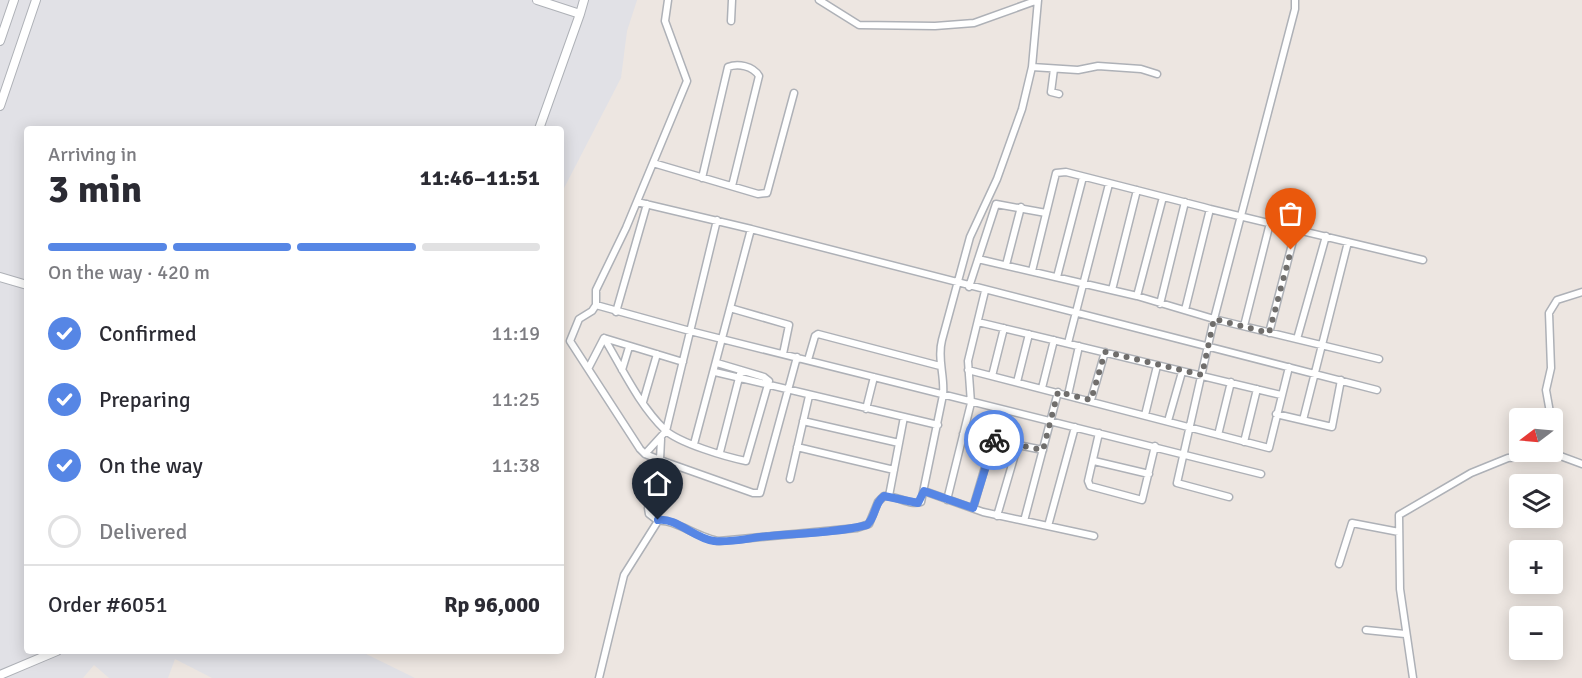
<!DOCTYPE html>
<html lang="en">
<head>
<meta charset="utf-8">
<style>
  body { margin:0; font-family:Signika,sans-serif; background:#f2f2f3; color:#2b2b33; height:100vh; display:flex; flex-direction:column; font-size:22px; white-space:nowrap }
  * { box-sizing:border-box; margin:0 }
  p { font-size:20px; color:#7c7c81 }
  .icon { flex:none; width:33px; height:33px; fill:none; stroke:currentColor; stroke-width:2; stroke-linecap:round; stroke-linejoin:round }
  .map { position:relative; flex:1; overflow:hidden }
  .details { position:absolute; left:24px; top:126px; width:540px; height:528px; display:flex; flex-direction:column; background:#fff; border-radius:6px; box-shadow:0 3px 15px #0003 }
  .details>* { flex:none }
  .needle { width:39px; rotate:254deg }
  .fabs { position:absolute; left:1509px; top:408px; display:grid; gap:12px }
  .fabs a { display:grid; place-items:center; width:54px; height:54px; border-radius:6px; background:#fff; box-shadow:0 3px 15px #0003; font-size:30px }
  .pin { position:absolute; display:grid; place-items:center; width:51px; height:51px; color:#fff; margin:-62px -26px; border-radius:50% 50% 50% 0; rotate:-45deg; box-shadow:0 0 6px #0007 }
  .pin .icon { rotate:45deg }
  .courier { position:absolute; display:grid; place-items:center; width:60px; height:60px; margin:-30px; border:4px solid #5686e5; border-radius:50%; background:#fff; color:#222; box-shadow:0 2px 8px #0007 }
  .summary em { font-style:normal; font-weight:800 }
  .summary div { display:flex; flex-direction:column-reverse }
  .summary { display:flex; align-items:center; justify-content:space-between; height:102px; padding:0 24px }
  h1 { font-size:39px; font-weight:800; line-height:45px }
  .bar { display:grid; grid-template-columns:repeat(4,1fr); gap:9px 6px; align-content:center; height:72px; padding:0 24px }
  .bar i { height:8px; border-radius:4px; background:#e1e1e2 }
  .bar .current { background:#5686e5 }
  .bar p { grid-column:span 4 }
  .line { display:flex; align-items:center; gap:15px; padding:0 24px; border-top:2px solid #e1e1e2 }
  .line div { flex:1 }
  ol { padding:0 24px; list-style:none }
  li { display:flex; align-items:center; gap:18px; height:66px }
  li p { margin-inline-start:auto }
  li .icon { padding:6px; border-radius:50%; background:#5686e5; color:#fff; stroke-width:4 }
  li:last-child { color:#7c7c81 }
  li i { width:33px; height:33px; border:3px solid #e1e1e2; border-radius:50% }
  .map>svg:first-child { display:block }
</style>
</head>
<body>
<div class="map">
<svg width="1582" height="678" viewBox="0 0 1582 678">
  <rect width="100%" height="100%" fill="#ede6e1"/>
  <!-- industrial -->
  <path fill="#e1e1e6" d="M0 0H637L627 31 621 78 561 194V129H27V651H360L415 678H212L175 659 168 678H109L94 665 83 678H0Z"/>
  <g fill="none" stroke-linecap="round" stroke-linejoin="round">
    <defs>
      <path id="minor" d="M819 0 859 25 935 26 974 23 1038 0
        M731 21 732 0
        M1032 67 1078 70 1098 66 1141 69 1157 74
        M1054 69 1051 92 1059 94
        M653 163 758 194 767 193 794 93
        M702 178 728 67C738 63 753 66 759 76L732 186
        M637 202 751 229 694 444
        M1210 209 1423 260
        M751 229 1377 390
        M978 259 1137 296 1214 319 1379 359
        M1006 265 1021 207
        M1032 271 1056 173 1066 172 1203 207 1210 209 1185 310
        M1057 277 1083 177
        M969 287 996 204 1046 213
        M1112 290 1137 190
        M1137 296 1163 197
        M1160 304 1185 202
        M596 305 690 331 1261 474
        M730 308 789 325 783 354
        M616 312 647 204
        M978 322 1281 395
        M1244 326 1270 223
        M1269 333 1296 229
        M604 338C622 368 639 405 665 430 679 443 726 457 746 461L769 381 764 377 717 363
        M1297 339 1326 236
        M1068 343 1109 184
        M808 360 815 336 818 334 940 366
        M589 367 604 338 683 362
        M622 370 629 347
        M968 370 1269 448 1289 367
        M715 372 938 425
        M992 376 1004 328
        M1017 382 1029 334
        M1042 388 1054 340
        M1068 395 1079 346
        M1091 400 1105 352
        M643 402 657 354
        M866 409 874 377
        M1276 414 1332 427 1341 380
        M1145 415 1157 366
        M1551 418 1546 390 1551 368 1549 313 1557 300 1582 292
        M1303 420 1348 242
        M803 421 899 443
        M1168 421 1182 372
        M1099 433 1088 481 1090 486 1142 500 1155 446
        M963 434 1043 450
        M1218 435 1231 382
        M661 439 660 460 753 493H760L797 357
        M1244 442 1257 389
        M1552 443 1555 454
        M797 447 894 470
        M720 452 741 370
        M645 454 666 431 717 220
        M1094 461 1149 474
        M790 479 809 396
        M924 491 983 512 1094 536
        M889 496 904 417
        M1229 497 1177 483 1214 319 1295 9V0
        M947 500 971 403 968 361 985 291
        M973 508 993 440
        M997 516 1018 444
        M658 521 649 514 648 508 660 460 645 454 640 449 570 341 579 319 592 311 596 305V290L626 228 687 81 665 21 668 0
        M1024 521 1058 392
        M1048 526 1075 427
        M1339 564 1352 523 1399 532
        M1366 630 1405 634
        M599 678 624 575 658 521C673 518 700 539 719 541L857 528 869 524 878 502 884 496C897 495 909 506 921 502L943 395C945 376 937 359 942 340L970 237 997 179 1022 109 1032 67 1038 0
        M1413 678 1400 589 1399 515 1471 473 1508 458 1555 454 1582 464"/>
      <path id="tertiary" d="M537 0 580 14 539 129
        M580 14 584 0
        M0 41 14 0
        M0 106 36 0
        M0 277 27 285
        M0 675 57 651"/>
    </defs>
    <!-- minor casing -->
    <use href="#minor" stroke="#aeb1b7" stroke-width="9"/>
    <!-- tertiary casing -->
    <use href="#tertiary" stroke="#aeb1b7" stroke-width="10"/>
    <!-- minor -->
    <use href="#minor" stroke="#fff" stroke-width="6"/>
    <!-- tertiary -->
    <use href="#tertiary" stroke="#fff" stroke-width="8"/>
  </g>
  <g fill="none" stroke-linecap="round" stroke-linejoin="round">
    <!-- done -->
    <path stroke="#706e6c" stroke-width="6" stroke-dasharray="0 10.8" d="M994 440 1043 450 1058 392 1091 400 1105 352 1202 375 1214 319 1269 333 1291 250"/>
    <!-- route -->
    <path stroke="#5686e5" stroke-width="8" d="M658 520C676 517 695 539 714 541 732 543 752 537 770 536 802 533 835 533 867 525 876 517 874 503 884 496L918 503 924 491 973 508 994 440"/>
  </g>
</svg>
<div class="fabs">
<a><svg class="needle" viewBox="-14 -14 28 28"><path d="M0-13l5 13h-10z" fill="#e53935"/><path d="M0 13l5-13h-10z" fill="#7c7c81"/></svg></a>
<a><svg class="icon" aria-label="layers" viewBox="0 0 24 24"><path d="M12 4l9 5-9 5-9-5zM3 14l9 5 9-5"/></svg></a>
<a>+</a>
<a>−</a>
</div>
<div class="pin" style="left:1291px;top:250px;background:#ea580c"><svg class="icon" aria-label="bag" viewBox="0 0 24 24"><path d="M5 8h14l-1 12H6zM9 8a3 3 0 0 1 6 0"/></svg></div>
<div class="pin" style="left:658px;top:520px;background:#1f2937"><svg class="icon" aria-label="home" viewBox="0 0 24 24"><path d="M3 11l9-7 9 7M6 9v11h12V9"/></svg></div>
<div class="courier" style="left:994px;top:440px"><svg class="icon" aria-label="bike" viewBox="0 0 24 24"><circle cx="6" cy="16" r="4"/><circle cx="18" cy="16" r="4"/><path d="M6 16l4-8h5l3 8M10 8l3 8H6M13 5h3"/></svg></div>
<section class="details">
<div class="summary"><div><h1>3 min</h1><p>Arriving in</p></div><em>11:46–11:51</em></div>
<div class="bar"><i class="current"></i><i class="current"></i><i class="current"></i><i></i><p>On the way · 420 m</p></div>
<ol>
<li><svg class="icon" aria-label="check" viewBox="0 0 24 24"><path d="M5 12l5 5 9-10"/></svg>Confirmed<p>11:19</p></li>
<li><svg class="icon" aria-label="check" viewBox="0 0 24 24"><path d="M5 12l5 5 9-10"/></svg>Preparing<p>11:25</p></li>
<li><svg class="icon" aria-label="check" viewBox="0 0 24 24"><path d="M5 12l5 5 9-10"/></svg>On the way<p>11:38</p></li>
<li><i></i>Delivered</li>
</ol>
<div class="line" style="height:78px"><div>Order #6051</div><b>Rp 96,000</b></div>
</section>
</div>
</body>
</html>
